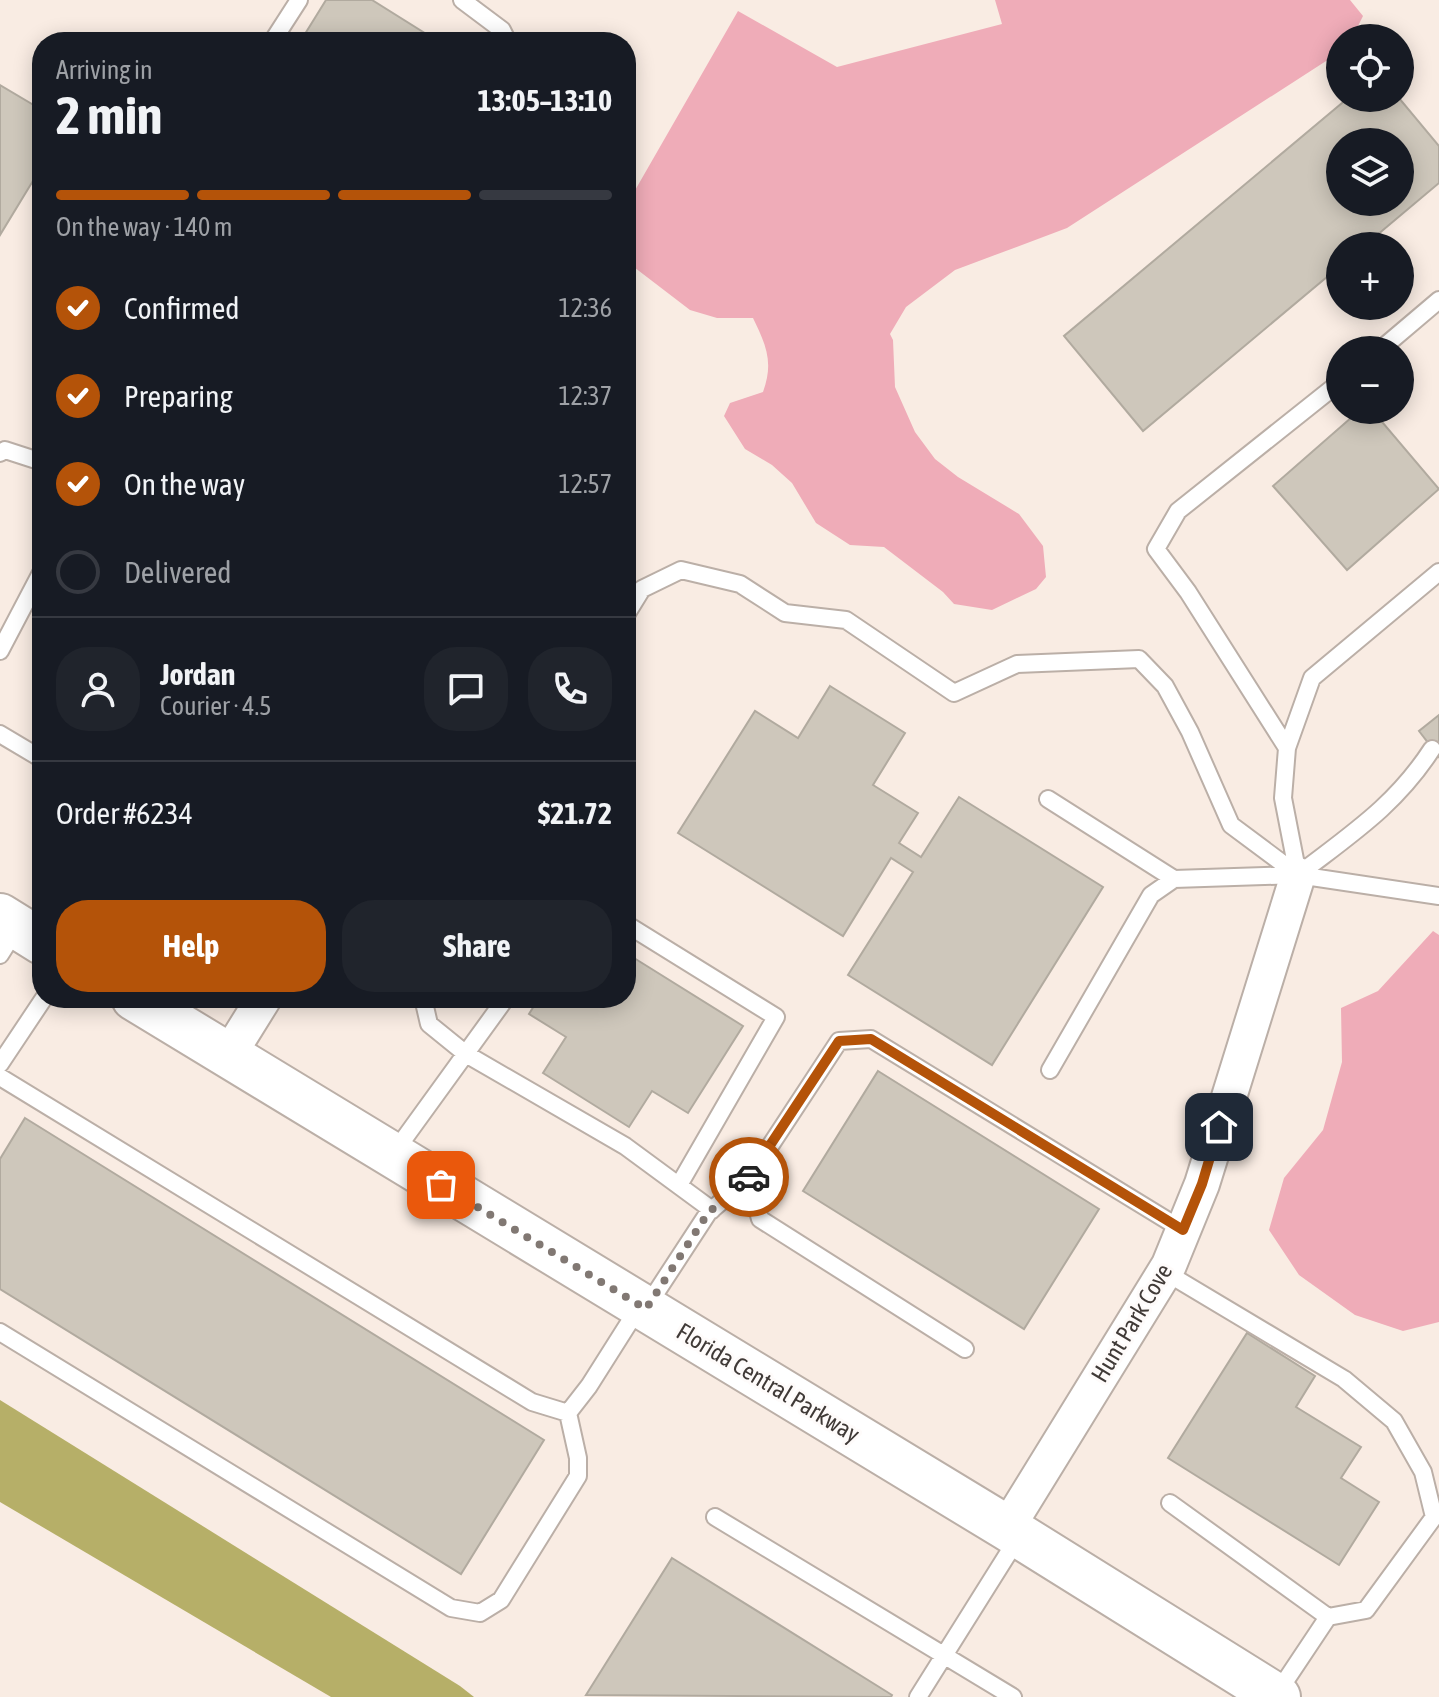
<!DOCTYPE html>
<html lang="en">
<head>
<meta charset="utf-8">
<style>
  body { margin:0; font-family:"Asap Condensed",sans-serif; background:#20242c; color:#f1f3f6; height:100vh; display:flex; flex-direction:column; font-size:30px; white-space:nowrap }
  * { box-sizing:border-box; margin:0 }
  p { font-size:26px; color:#9ea1a6 }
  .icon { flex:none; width:44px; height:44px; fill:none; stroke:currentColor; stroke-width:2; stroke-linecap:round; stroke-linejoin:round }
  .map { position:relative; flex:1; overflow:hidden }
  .side { position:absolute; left:32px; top:32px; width:604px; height:976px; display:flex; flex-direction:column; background:#171b24; border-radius:32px; box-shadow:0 4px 20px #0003 }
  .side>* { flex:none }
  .controls { position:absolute; left:1326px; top:24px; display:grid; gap:16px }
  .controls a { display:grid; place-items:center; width:88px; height:88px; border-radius:50%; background:#171b24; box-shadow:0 4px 20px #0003; font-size:40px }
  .pin { position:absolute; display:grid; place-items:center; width:68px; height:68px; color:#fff; margin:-34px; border-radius:16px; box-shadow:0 4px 12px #0006 }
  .courier { position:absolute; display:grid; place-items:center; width:80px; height:80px; margin:-40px; border:6px solid #b45309; border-radius:50%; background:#fff; color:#222; box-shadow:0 2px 10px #0007 }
  .overview em { font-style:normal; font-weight:700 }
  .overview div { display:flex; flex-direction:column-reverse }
  .overview { display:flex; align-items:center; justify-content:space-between; height:136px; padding:0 24px }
  h1 { font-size:52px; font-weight:700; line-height:60px }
  .bar { display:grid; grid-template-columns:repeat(4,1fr); gap:12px 8px; align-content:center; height:96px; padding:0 24px }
  .bar i { height:10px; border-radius:6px; background:#363941 }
  .bar .selected { background:#b45309 }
  .bar p { grid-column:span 4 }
  .line { display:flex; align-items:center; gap:20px; padding:0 24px; border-top:2px solid #363941 }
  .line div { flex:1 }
  .round { display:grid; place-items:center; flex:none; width:84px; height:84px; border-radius:32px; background:#20242c }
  ol { padding:0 24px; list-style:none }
  li { display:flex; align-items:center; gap:24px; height:88px }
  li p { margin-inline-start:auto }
  li .icon { padding:8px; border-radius:50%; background:#b45309; color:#fff; stroke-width:4 }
  li:last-child { color:#9ea1a6 }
  li i { width:44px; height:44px; border:4px solid #363941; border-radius:50% }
  .cta { display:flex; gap:16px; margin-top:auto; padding:16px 24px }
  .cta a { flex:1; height:92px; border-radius:32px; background:#b45309; color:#fff; font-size:32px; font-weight:700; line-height:92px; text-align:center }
  .cta a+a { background:#20242c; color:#f1f3f6 }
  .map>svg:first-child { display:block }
</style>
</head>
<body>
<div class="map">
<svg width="1439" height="1697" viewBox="0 0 1439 1697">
  <rect width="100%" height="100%" fill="#f9ece3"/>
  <!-- green -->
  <path fill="#efacb8" d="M995 0H1350L1363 16 1352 38H1340V52L1067 228 955 270 906 307 890 334 893 340 895 387 915 432 935 459 958 477 1019 514 1043 546 1046 577 1036 589 992 610 954 604 943 592 884 547 850 545 816 523 792 483 772 465 745 449 724 416 730 403 763 392C774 362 766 345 753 318H717L690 310 626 261V206L738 11 837 67 1002 24Z
    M1433 931 1439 935V1322L1403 1331 1355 1315 1299 1275 1269 1230 1284 1178 1323 1130 1342 1062 1341 1008 1378 991Z"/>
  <!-- water -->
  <path fill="#b6af68" d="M0 1400 460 1686 474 1697H331L0 1502Z"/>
  <!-- building -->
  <path fill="#cec7bb" stroke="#b1aa9f" stroke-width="2" fill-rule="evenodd" d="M326 0H372L439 42H300Z
    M0 85 42 110V166L0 235Z
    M1348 98H1399L1439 146V183L1364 246H1340V266L1143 431 1064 336ZM1340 142H1400V202H1340Z
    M1360 410H1372L1439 489 1347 570 1273 486Z
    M830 686 905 733 873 785 918 813 899 843 921 857 959 797 1103 887 992 1065 848 975 913 872 891 858 843 936 678 833 755 711 798 738Z
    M1439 715V757L1419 731Z
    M626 953 743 1026 688 1113 652 1091 629 1127 543 1073 566 1037 529 1014 539 998H626Z
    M878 1071 1099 1209 1024 1329 803 1191Z
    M25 1118 544 1440 461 1574 0 1289V1159Z
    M1247 1333 1315 1376 1296 1407 1361 1447 1341 1478 1379 1502 1339 1565 1168 1458Z
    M672 1558 892 1695 891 1697 586 1695Z"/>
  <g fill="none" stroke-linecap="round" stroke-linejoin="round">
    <defs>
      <path id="lane" d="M462 0 502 30 508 42
        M272 42 299 0
        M1380 350 1439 300
        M0 453 5 450 42 462
        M626 615 642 589 681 570 740 584 785 613 846 620 954 693 1017 664 1139 659 1165 686 1190 732 1231 825 1298 875
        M0 651 42 571
        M0 734 42 759
        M1287 748 1188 592 1156 549 1178 511 1340 382
        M1048 799 1174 879
        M1298 875 1283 798 1287 748 1312 678 1439 572
        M1298 875C1351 834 1395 806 1432 749
        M626 924 776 1017 679 1185
        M0 955 17 928
        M423 998 429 1024 466 1054 625 1146 712 1210
        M0 1064 44 998
        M1050 1070 1151 895 1174 879 1298 875 1439 896
        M0 1077 532 1402 568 1413
        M393 1154 506 998
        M1165 1272 1344 1379 1394 1421 1423 1472 1434 1517 1366 1610 1328 1617 1170 1503
        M646 1308 708 1213 749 1178
        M0 1332 451 1608 480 1613 501 1600 578 1476V1458L568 1413 589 1386 639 1307
        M965 1349 760 1219 749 1178 839 1041 871 1039 1183 1230
        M715 1517 1013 1697
        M1276 1695 1328 1617
        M918 1697 1019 1536"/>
      <path id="street" d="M228 1056 264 998
        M1007 1528 1169 1265 1202 1184 1298 875"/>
      <path id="secondary" d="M0 916 42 942
        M134 998 1007 1528 1278 1697"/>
    </defs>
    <!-- lane casing -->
    <use href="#lane" stroke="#bbafa7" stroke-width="20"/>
    <!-- street casing -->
    <use href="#street" stroke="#bbafa7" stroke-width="38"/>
    <!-- secondary casing -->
    <use href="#secondary" stroke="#bbafa7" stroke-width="48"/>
    <!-- lane -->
    <use href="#lane" stroke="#fff" stroke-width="16"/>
    <!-- street -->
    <use href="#street" stroke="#fff" stroke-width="34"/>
    <!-- secondary -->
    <use href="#secondary" stroke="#fff" stroke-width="44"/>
  </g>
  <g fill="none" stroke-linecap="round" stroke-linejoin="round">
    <!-- done -->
    <path stroke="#817873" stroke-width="8" stroke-dasharray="0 14.4" d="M441 1185 646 1309 708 1213 749 1177"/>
    <!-- route -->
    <path stroke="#b45309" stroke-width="10" d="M749 1177 839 1041 871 1039 1183 1230 1202 1184 1219 1127"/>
  </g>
  <g text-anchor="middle" stroke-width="6" stroke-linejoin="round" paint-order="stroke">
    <!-- street labels -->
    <g font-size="24" fill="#403a37" stroke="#fefbfa">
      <text transform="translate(1132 1323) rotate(-59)" y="8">Hunt Park Cove</text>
      <text transform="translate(768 1383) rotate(31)" y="8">Florida Central Parkway</text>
    </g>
  </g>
</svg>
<div class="controls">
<a><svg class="icon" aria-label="locate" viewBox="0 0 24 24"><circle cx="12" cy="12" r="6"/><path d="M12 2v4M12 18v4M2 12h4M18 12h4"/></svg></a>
<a><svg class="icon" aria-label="layers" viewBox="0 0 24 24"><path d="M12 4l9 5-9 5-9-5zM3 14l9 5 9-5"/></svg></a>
<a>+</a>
<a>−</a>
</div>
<div class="pin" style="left:441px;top:1185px;background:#ea580c"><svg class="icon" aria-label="bag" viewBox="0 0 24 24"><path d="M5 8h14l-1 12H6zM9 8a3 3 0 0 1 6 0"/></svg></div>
<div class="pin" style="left:1219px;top:1127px;background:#1f2937"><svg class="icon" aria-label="home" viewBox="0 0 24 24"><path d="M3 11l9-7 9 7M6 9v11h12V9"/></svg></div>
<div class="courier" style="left:749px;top:1177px"><svg class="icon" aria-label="car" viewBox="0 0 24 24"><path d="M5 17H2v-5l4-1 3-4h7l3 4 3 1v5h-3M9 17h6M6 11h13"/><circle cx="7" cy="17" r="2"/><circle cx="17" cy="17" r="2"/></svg></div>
<section class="side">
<div class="overview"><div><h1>2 min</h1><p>Arriving in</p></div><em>13:05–13:10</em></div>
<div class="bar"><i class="selected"></i><i class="selected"></i><i class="selected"></i><i></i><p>On the way · 140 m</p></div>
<ol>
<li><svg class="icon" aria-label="check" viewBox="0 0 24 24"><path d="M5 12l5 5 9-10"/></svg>Confirmed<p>12:36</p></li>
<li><svg class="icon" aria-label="check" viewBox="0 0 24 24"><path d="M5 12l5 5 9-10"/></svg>Preparing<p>12:37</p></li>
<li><svg class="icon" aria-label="check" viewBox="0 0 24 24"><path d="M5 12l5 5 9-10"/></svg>On the way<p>12:57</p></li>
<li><i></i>Delivered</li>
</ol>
<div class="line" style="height:144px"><a class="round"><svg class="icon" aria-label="person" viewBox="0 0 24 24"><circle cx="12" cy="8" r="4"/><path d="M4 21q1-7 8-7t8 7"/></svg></a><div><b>Jordan</b><p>Courier · 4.5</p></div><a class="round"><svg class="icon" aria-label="chat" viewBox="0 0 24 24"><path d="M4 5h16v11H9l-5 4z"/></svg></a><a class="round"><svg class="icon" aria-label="phone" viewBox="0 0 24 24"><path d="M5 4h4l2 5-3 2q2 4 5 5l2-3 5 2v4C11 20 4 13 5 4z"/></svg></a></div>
<div class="line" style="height:104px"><div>Order #6234</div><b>$21.72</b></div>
<div class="cta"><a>Help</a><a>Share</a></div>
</section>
</div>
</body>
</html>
